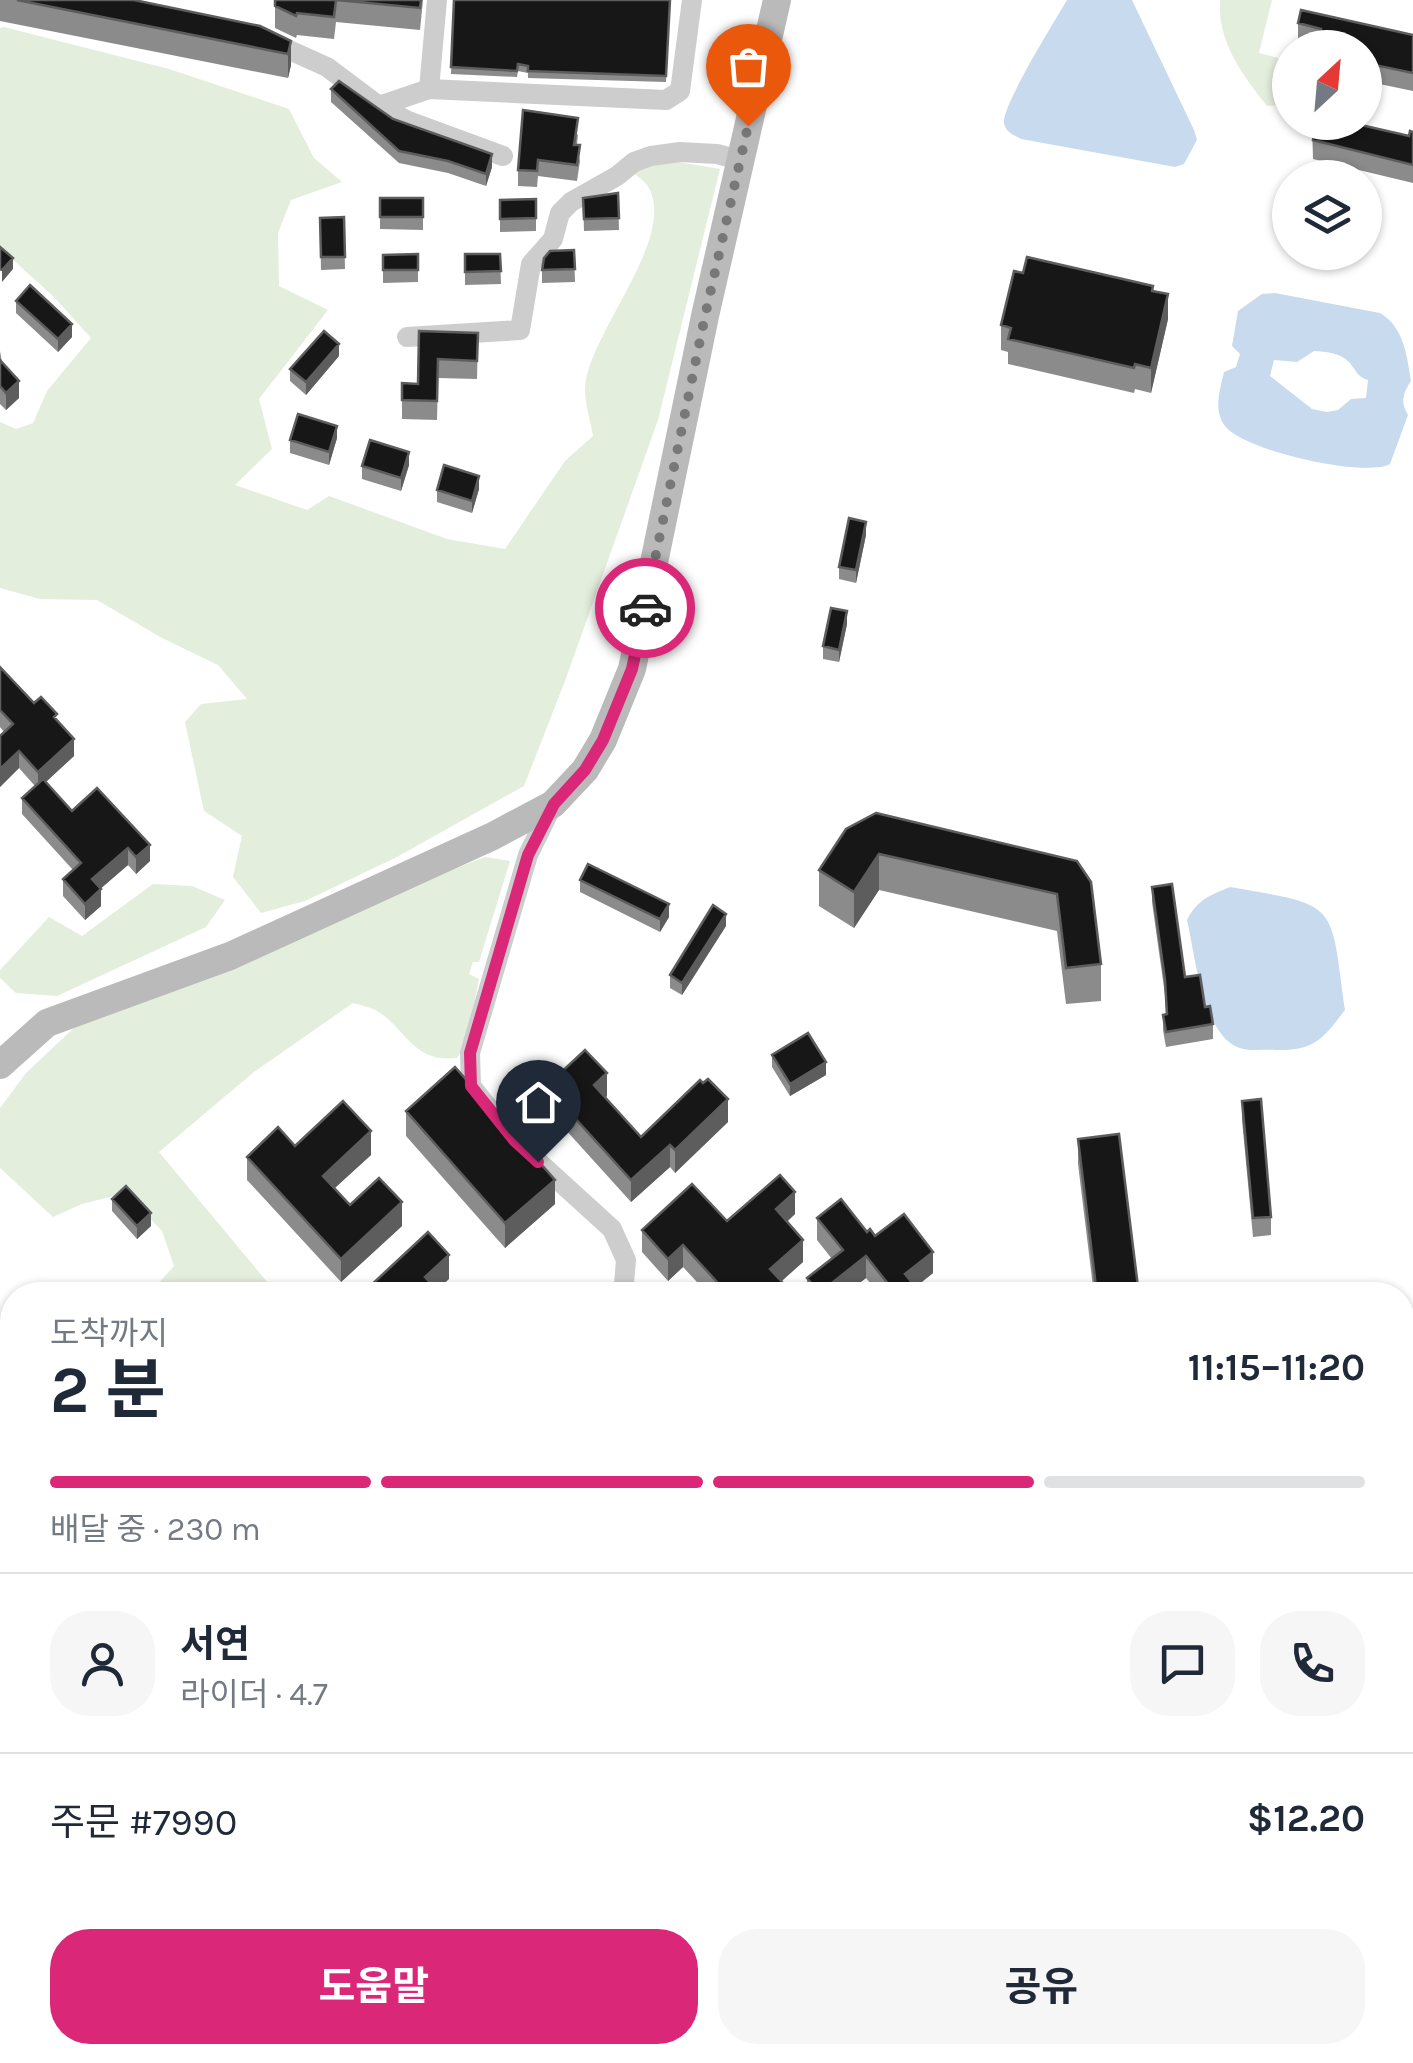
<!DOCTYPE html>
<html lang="ko">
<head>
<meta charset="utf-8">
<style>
  body { margin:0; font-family:Karla,"Noto Sans KR",sans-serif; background:#f6f6f7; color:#1f2937; height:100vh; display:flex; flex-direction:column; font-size:38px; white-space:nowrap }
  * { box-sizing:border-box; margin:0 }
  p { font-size:32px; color:#747a83 }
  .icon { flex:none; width:55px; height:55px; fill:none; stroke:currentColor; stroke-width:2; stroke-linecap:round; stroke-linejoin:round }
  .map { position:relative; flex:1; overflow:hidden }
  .panel { position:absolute; left:0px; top:1282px; width:1415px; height:782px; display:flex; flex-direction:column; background:#fff; border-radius:40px 40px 0 0; box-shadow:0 2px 8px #0004 }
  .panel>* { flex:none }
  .needle { width:65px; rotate:26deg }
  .fabs { position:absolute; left:1272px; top:30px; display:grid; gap:20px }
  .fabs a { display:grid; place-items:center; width:110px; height:110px; border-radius:50%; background:#fff; box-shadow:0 2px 8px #0004; font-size:50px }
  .pin { position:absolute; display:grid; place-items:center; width:85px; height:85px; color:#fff; margin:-102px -42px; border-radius:50% 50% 50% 0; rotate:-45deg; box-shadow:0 0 10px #0007 }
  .pin .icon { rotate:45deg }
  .courier { position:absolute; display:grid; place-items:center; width:100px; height:100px; margin:-50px; border:8px solid #db2777; border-radius:50%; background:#fff; color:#222; box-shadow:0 2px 12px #0007 }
  .summary em { font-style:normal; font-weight:700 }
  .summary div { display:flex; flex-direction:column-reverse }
  .summary { display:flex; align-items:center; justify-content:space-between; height:170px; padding:0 50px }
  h1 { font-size:65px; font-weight:700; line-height:75px }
  .bar { display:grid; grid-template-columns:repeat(4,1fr); gap:15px 10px; align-content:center; height:120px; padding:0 50px }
  .bar i { height:12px; border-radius:8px; background:#e0e1e3 }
  .bar .active { background:#db2777 }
  .bar p { grid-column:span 4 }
  .line { display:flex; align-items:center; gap:25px; padding:0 50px; border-top:2px solid #e0e1e3 }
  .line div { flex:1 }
  .round { display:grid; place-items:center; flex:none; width:105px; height:105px; border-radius:40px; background:#f6f6f7 }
  .button { display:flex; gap:20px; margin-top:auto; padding:20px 50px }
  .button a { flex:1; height:115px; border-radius:40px; background:#db2777; color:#fff; font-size:40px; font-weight:700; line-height:115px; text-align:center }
  .button a+a { background:#f6f6f7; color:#1f2937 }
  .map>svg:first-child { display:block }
</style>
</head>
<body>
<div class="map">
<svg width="1413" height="2063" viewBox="0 0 1413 2063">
  <rect width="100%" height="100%" fill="#fff"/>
  <!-- green -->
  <path fill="#e4eedd" d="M1220 0H1272L1259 53 1290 61V104L1267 106C1243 75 1217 42 1220 0Z
    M4 27 169 69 289 109 314 158 342 182 291 200 278 233 279 286 328 310 259 399 272 449 235 485 307 510 329 496 447 539 505 549 565 461 593 436C591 422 585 405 585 390 585 338 677 240 649 188 646 182 637 176 632 172L672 161 720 169 658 420 565 681 524 786 395 858 305 901 261 913 233 877 242 836 204 811 185 722 201 704 247 699 218 665 162 638 97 600 40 599 0 588V422L16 429 33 423 47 391 91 338 54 297 0 248V28Z
    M485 857 510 861 479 962H473L469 974 479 979 467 1042 457 1058C412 1063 407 1029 377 1011 370 1007 360 1005 353 1003L254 1072 159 1152 278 1295H148L174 1266 162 1231 126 1193 82 1204 53 1217 0 1168V1108L26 1073 76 1026 344 912Z
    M153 884 192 886 225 900 206 927 57 996 16 993 0 978V970L49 917 82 936Z
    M0 1386 12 1392V1515L0 1500Z"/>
  <!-- water -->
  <path fill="#c8dbee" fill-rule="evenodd" d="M1067 0H1132L1194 130 1197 140 1184 164 1175 167 1021 139C1014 135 1005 132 1004 123 1001 107 1056 19 1067 0Z
    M1275 293 1380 313C1404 327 1407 356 1411 381 1403 393 1400 402 1408 415L1390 464C1365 478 1244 451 1225 426 1213 410 1220 390 1224 372L1236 367 1240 354 1232 346 1238 311 1262 294ZM1314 351C1326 352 1339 352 1349 362 1357 371 1356 376 1368 380L1366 398 1351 399 1338 410 1327 412 1312 409 1270 376 1274 360 1297 362Z
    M1230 887C1340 906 1330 901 1345 1010 1323 1039 1314 1051 1276 1050 1264 1049 1248 1052 1237 1047 1202 1031 1195 955 1187 920 1197 900 1210 895 1230 887Z"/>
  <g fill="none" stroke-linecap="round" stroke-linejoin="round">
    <!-- street -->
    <path stroke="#cdcdcd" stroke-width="20" d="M267 40 327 67 379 106 429 89 437 0
      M429 89 666 100 680 91 692 0
      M379 106 408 121 503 156
      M407 337 520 330 531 264 553 239 560 213 571 202 617 176 634 162 651 156 680 152 717 154 740 160
      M488 1107 471 1086 470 1053 528 855 553 804
      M523 1148 612 1229 626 1260 623 1295"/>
    <!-- secondary -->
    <path stroke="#bababa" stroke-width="28" d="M0 1065 47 1023 230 956 493 836 553 804 585 770 603 740 632 669 705 316 777 0
      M0 2027 12 2043"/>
  </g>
  <!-- wall -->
  <path fill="#8b8b8b" d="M0 0H134L291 41V65L288 78 0 21Z
    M275 0H423L420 30 336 22 334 39 297 35 296 38 275 28Z
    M454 0H670L666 82 528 78V73L518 71 517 77 451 74Z
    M1298 23 1413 35V91L1365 81V48L1317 46 1298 41Z
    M331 89 492 167 486 186 448 173 399 163 331 102Z
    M1312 124 1409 136 1413 132V183L1313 159Z
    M578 134 577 145 580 161 577 181 538 176 537 187 518 186V170Z
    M618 193 619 230 584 231 583 198Z
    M380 198H423V230L380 229Z
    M536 199V231L500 232V200Z
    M344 217 345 269 321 270 320 218Z
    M574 250 575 282 542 283V270Z
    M418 254V282L383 283V255Z
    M465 254H500L501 284 465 285Z
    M1023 273 1153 291 1168 319 1151 393 1135 389 1134 393 1008 364V352L1001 350V325Z
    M16 301 72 337 58 352 16 313Z
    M419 331 478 333 477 379 438 378 437 420 402 419V383L418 384Z
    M0 351 2 362 19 398 6 410 0 404Z
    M339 356 306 395 290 381V369Z
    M337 438 329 465 290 453V440Z
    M409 465 401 491 362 479V466Z
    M479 489 472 513 437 502V490Z
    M866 535 856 583 839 579V567Z
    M847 624 839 662 823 659V646Z
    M0 667 34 703 57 721 74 756 46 782 72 811 150 861 136 874 128 865 100 889 101 906 85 920 63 896V879L73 870 22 814V798L35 786 19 768 0 787V736L4 732 0 727Z
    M876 813 1077 861 1101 964V1001L1066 1004 1057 931 879 890 854 928 819 906V870Z
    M580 880 669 917 660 932 580 892Z
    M1152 887 1185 977 1205 1007 1213 1024V1039L1166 1047 1163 1030V1015L1166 1014 1165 995 1152 902Z
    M726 926 682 995 670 988V975Z
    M772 1055 826 1075 790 1096 772 1067Z
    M555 1096H607L605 1098 641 1137 728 1122 675 1173 670 1167 631 1202 555 1118Z
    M1242 1101 1271 1217V1235L1253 1237 1242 1120Z
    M406 1111 555 1204 505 1248 406 1136Z
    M1078 1139 1139 1295H1094L1078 1164Z
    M295 1146 371 1155 334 1188 350 1205 402 1226 341 1282 247 1180V1157Z
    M112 1199 151 1226 137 1239 112 1211Z
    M795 1214 787 1222 803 1262 782 1281 794 1295H709L683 1267 668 1281 642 1252V1230Z
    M817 1218 867 1232 933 1273 916 1287 922 1295H880L866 1278 844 1295H807V1278L832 1259 817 1240Z
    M1402 1335 1413 1386V1447L1402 1448Z
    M1413 1522V1590L1402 1591V1523Z
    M3 1857V1900L0 1897V1859Z
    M1413 1988V2017L1402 2014V1996Z
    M352 2052 462 2063H352Z
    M843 2052H966L954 2063H853Z
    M1208 2052H1338L1337 2063H1208Z
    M1367 2052H1402L1409 2056 1413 2063H1367Z"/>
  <!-- shaded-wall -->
  <path fill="#5d5d5d" d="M291 41V65L288 78V54Z
    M492 154V167L486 186V174Z
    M13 258V269L2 282V270Z
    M1168 294V319L1151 393V368Z
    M72 324V337L58 352V339Z
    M339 344V356L306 395V382Z
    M19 381V398L6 410V393Z
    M337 426V438L329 465V452Z
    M409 452V465L401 491V478Z
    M479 476V489L472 513V501Z
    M866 522V535L856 583V570Z
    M847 611V624L839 662V650Z
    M74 739V756L38 789V772Z
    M19 751V768L0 787V769Z
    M150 845V861L136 874V857Z
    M128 848V865L92 896V879Z
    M879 854V890L854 928V892Z
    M101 889V906L85 920V904Z
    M669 904V917L660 932V919Z
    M726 914V926L682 995V983Z
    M826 1062V1075L790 1096V1084Z
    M607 1073V1096L594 1108V1085Z
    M728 1099V1122L675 1173V1150Z
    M371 1131V1155L323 1199V1176Z
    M670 1145V1167L631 1202V1180Z
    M555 1180V1204L505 1248V1223Z
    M795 1192V1214L776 1231V1209Z
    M402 1202V1226L341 1282V1259Z
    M151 1213V1226L137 1239V1226Z
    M803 1240V1262L770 1291V1269Z
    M683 1245V1267L668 1281V1259Z
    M933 1252V1273L905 1295V1274Z
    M449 1255V1279L432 1295 425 1277Z
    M866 1256V1278L844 1295H832V1283Z
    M12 1880V1893L3 1900V1888Z
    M938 2052H966L954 2063H925Z"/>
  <!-- building -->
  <path fill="#171717" stroke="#5d5d5d" stroke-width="2.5" d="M17 0H134L260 26 291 41 288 54Z
    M275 0H336L334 17 297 13 296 16 275 6Z
    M337 0H421L420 8Z
    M454 0H670L666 76 528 71V66L518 64 517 71 451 67Z
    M1301 10 1413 35V73L1365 63V48H1317L1321 29 1298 23Z
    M339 81 393 119 492 154 486 174 448 161 399 151 331 89Z
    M523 110 578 118 574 145H580L577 165 538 160 537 171 518 170Z
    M1313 122H1348L1409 136 1410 131 1413 132V165L1313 140 1316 125 1312 124Z
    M618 193 619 218 584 219 583 198Z
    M380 198H423V217H380Z
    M536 199V218L500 219V200Z
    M344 217 345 257H321L320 218Z
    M0 247 13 258 2 270 0 269Z
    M574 250 575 269 542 270 544 258 550 251Z
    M418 254V270H383V255Z
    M465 254H500L501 271 465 272Z
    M1027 257 1153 286 1152 291 1168 294 1151 368 1135 364 1134 368 1008 339 1011 328 1001 325 1014 271 1023 273Z
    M30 285 72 324 58 339 16 301Z
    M324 331 339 344 306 382 290 369Z
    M419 331 478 333 477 361 438 359 437 401 402 400V383L418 384Z
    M0 360 19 381 6 393 0 386Z
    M298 414 337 426 329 452 290 440Z
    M370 440 409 452 401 478 362 466Z
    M444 465 479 476 472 501 437 490Z
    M849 518 866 522 856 570 839 567Z
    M831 608 847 611 839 650 823 646Z
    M0 667 34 703 41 697 57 714 54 717 74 739 38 772 19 751 0 769V736L13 724 0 710Z
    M43 779 72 811 97 788 150 845 136 857 128 848 92 879 101 889 85 904 63 879 81 863 22 798Z
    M876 813 1077 861 1091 882 1101 964 1066 968 1057 894 879 854 854 892 819 870 846 829Z
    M588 864 669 904 660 919 580 880Z
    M1172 884 1185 977 1200 975 1205 1007 1210 1006 1213 1024 1166 1032 1163 1015 1167 1014 1165 980 1152 887Z
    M713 905 726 914 682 983 670 975Z
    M808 1033 826 1062 790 1084 772 1055Z
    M585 1050 607 1073 594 1085 641 1137 700 1080 703 1083 708 1079 728 1099 675 1150 670 1145 631 1180 555 1096 558 1075Z
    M455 1067 555 1180 505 1223 406 1111Z
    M1261 1099 1271 1217 1253 1218 1242 1101Z
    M343 1101 371 1131 323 1176 350 1205 379 1178 402 1202 341 1259 247 1157 278 1127 295 1146Z
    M1119 1134 1139 1295H1097L1078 1139Z
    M780 1175 795 1192 776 1209 803 1240 770 1269 794 1295H729L683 1245 668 1259 642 1230 692 1184 727 1221Z
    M126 1186 151 1213 137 1226 112 1199Z
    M841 1199 867 1232 870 1229 875 1236 904 1214 933 1252 905 1274 922 1295H897L866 1256 832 1283 842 1295H821L807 1278 843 1250 817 1218Z
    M428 1232 449 1255 425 1277 442 1295H373L367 1289Z
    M1402 1335H1407L1413 1386V1435L1402 1436Z
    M1413 1522V1565L1402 1566V1523Z
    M3 1857 12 1869V1880L3 1888 0 1884V1859Z
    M1406 1986 1413 1988V2005L1402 2002Z
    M1402 2036H1409L1408 2056H1413V2063H1377V2052H1402Z
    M353 2052H462L455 2063H369Z
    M865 2052H938L925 2063H874Z
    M1208 2052H1337L1336 2063 1208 2059Z"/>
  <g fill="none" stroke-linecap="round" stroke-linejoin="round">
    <!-- done -->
    <path stroke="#787878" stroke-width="10" stroke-dasharray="0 18" d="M645 608 705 316 748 126"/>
    <!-- route -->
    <path stroke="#db2777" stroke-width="12" d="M538 1162 514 1140 471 1086 470 1053 528 855 554 804 585 770 603 740 632 669 645 608"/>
  </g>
</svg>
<div class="fabs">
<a><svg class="needle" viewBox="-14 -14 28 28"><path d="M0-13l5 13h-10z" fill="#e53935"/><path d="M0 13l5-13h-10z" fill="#747a83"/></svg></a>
<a><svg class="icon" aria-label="layers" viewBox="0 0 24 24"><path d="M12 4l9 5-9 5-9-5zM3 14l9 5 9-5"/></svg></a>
</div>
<div class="pin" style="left:748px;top:126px;background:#ea580c"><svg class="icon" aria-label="bag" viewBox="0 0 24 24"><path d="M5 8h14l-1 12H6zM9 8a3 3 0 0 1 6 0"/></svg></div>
<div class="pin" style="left:538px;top:1162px;background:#1f2937"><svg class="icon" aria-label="home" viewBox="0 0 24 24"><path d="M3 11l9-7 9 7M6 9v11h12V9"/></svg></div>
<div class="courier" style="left:645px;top:608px"><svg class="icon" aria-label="car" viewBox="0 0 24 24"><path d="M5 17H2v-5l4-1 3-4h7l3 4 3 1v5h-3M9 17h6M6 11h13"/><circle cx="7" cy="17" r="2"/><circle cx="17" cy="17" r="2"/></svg></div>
<section class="panel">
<div class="summary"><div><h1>2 분</h1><p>도착까지</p></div><em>11:15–11:20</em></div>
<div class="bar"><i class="active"></i><i class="active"></i><i class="active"></i><i></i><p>배달 중 · 230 m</p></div>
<div class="line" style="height:180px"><a class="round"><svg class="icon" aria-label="person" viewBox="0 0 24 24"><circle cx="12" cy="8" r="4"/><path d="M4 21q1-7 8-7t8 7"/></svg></a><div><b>서연</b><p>라이더 · 4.7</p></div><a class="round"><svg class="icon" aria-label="chat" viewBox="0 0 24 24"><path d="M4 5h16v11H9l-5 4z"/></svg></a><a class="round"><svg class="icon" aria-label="phone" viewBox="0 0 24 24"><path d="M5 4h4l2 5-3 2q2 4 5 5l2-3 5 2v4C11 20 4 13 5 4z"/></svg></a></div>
<div class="line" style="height:130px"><div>주문 #7990</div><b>$12.20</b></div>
<div class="button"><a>도움말</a><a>공유</a></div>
</section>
</div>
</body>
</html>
